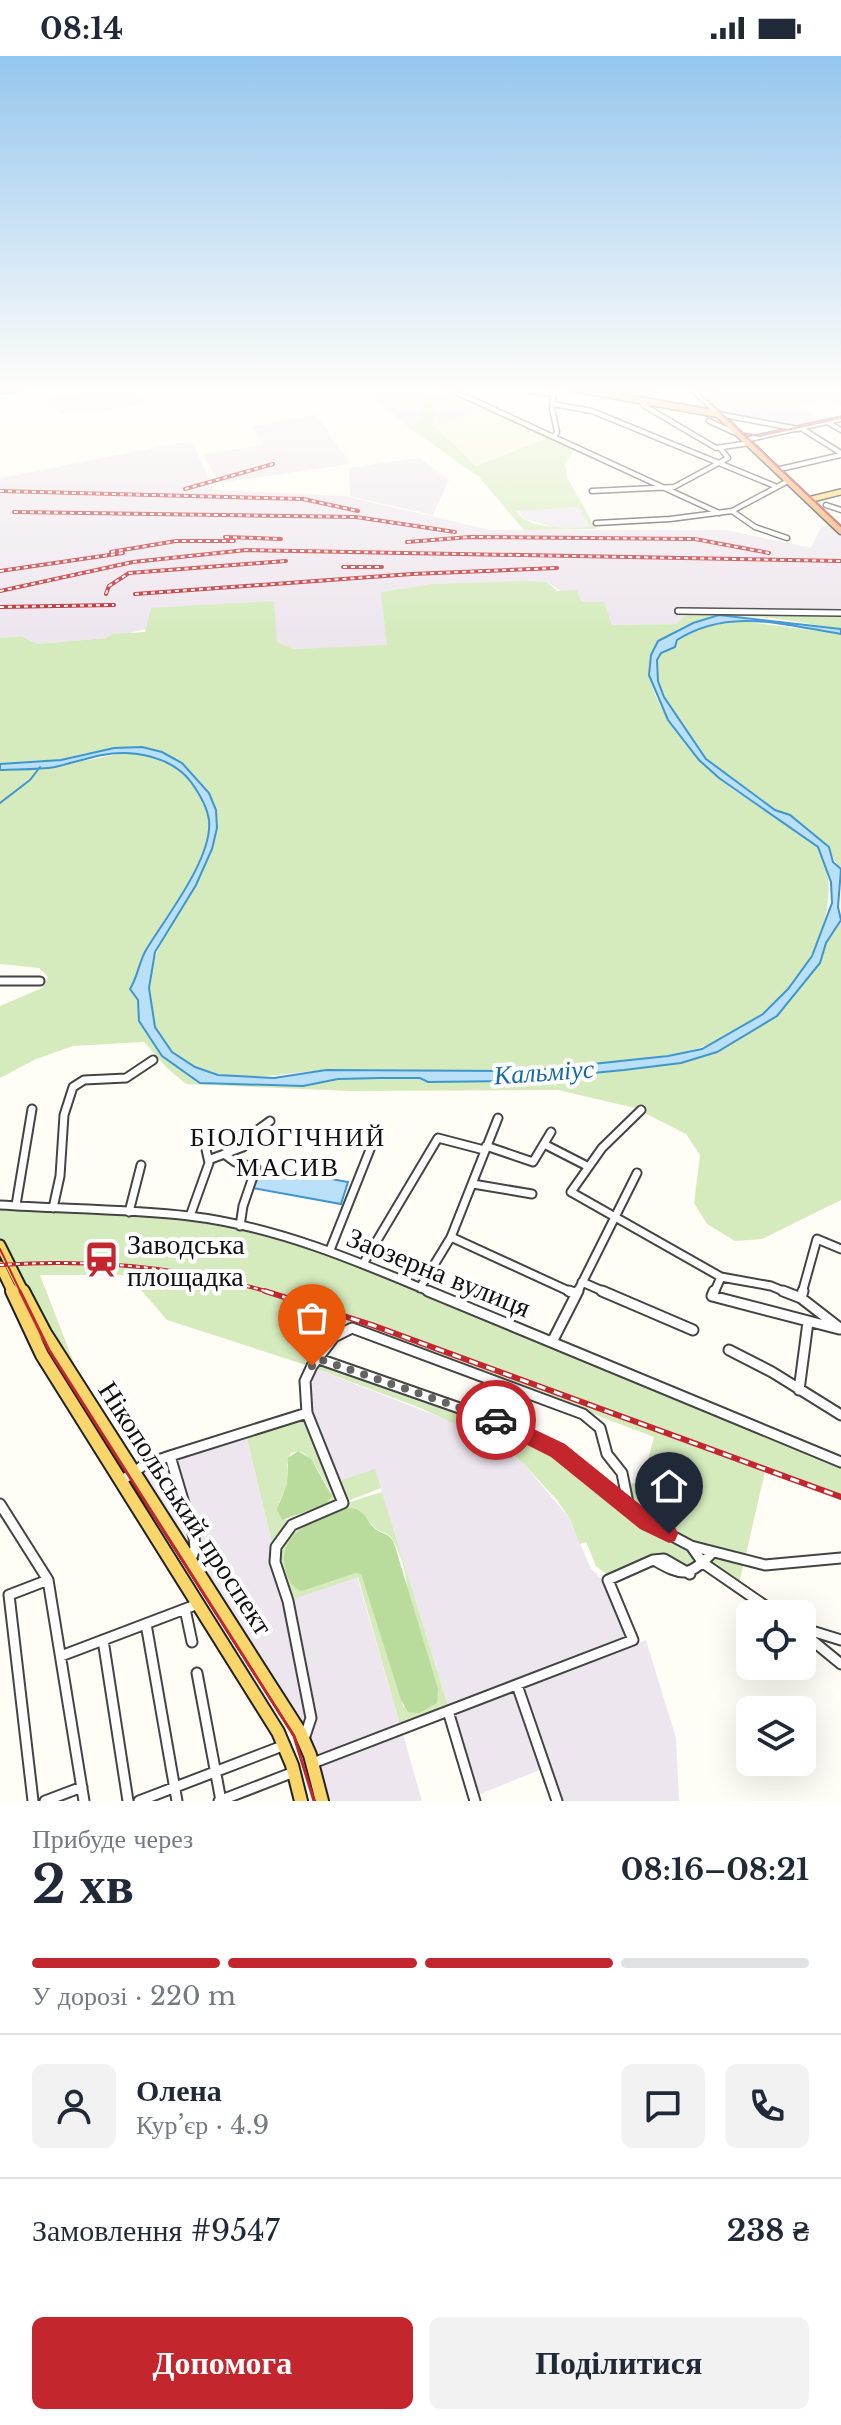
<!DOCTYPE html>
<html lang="uk">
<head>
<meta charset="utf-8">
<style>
  body { margin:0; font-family:"Libre Baskerville",serif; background:#f2f2f3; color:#1f2937; height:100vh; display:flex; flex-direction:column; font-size:30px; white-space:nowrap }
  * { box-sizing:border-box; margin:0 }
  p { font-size:26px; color:#747a83 }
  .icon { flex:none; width:44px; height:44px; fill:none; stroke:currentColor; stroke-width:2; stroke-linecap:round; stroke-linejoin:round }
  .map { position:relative; height:1745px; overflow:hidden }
  .panel { display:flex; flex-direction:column; background:#fff; flex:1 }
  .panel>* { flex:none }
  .buttons { position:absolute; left:736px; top:1544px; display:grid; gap:16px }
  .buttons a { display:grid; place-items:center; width:80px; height:80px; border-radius:12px; background:#fff; box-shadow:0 8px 32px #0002; font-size:40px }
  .pin { position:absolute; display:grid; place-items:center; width:68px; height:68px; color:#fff; margin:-82px -34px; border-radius:50% 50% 50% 0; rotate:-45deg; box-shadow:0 0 8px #0007 }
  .pin .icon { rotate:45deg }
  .courier { position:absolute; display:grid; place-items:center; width:80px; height:80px; margin:-40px; border:6px solid #c4262e; border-radius:50%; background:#fff; color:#222; box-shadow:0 2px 10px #0007 }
  .head em { font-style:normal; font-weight:800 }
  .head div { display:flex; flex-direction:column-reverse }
  .head { display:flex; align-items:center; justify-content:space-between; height:136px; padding:0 32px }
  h1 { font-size:52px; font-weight:800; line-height:60px }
  .bar { display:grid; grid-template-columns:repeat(4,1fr); gap:12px 8px; align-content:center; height:96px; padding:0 32px }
  .bar i { height:10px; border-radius:6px; background:#e0e1e3 }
  .bar .selected { background:#c4262e }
  .bar p { grid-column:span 4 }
  .line { display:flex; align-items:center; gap:20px; padding:0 32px; border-top:2px solid #e0e1e3 }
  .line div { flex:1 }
  .round { display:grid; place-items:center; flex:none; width:84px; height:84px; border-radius:12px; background:#f2f2f3 }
  .button { display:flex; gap:16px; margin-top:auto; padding:16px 32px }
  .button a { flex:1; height:92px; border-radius:12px; background:#c4262e; color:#fff; font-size:32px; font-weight:800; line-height:92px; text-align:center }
  .button a+a { background:#f2f2f3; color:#1f2937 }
  .status { display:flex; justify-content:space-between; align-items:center; height:56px; padding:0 40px; background:#fff; direction:ltr }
  .status svg { height:22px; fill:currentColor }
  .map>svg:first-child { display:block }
</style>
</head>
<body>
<div class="status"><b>08:14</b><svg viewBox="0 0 49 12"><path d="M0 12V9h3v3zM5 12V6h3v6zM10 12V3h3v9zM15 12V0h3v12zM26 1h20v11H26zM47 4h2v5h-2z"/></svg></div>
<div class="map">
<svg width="841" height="1745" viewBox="0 0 841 1745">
  <rect width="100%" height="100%" fill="#fffdf5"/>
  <!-- industrial -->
  <path fill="#eee6ef" d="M103 332H132L145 347 87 358H60L47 342Z
    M361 332H441L448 335 423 347 415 371 407 370Z
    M697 332H841V350L829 343 800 350 823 364 841 361 793 371 726 359Z
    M464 344 485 354 437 371 434 369 437 348Z
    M316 358 350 408 219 427 203 398 263 389 253 371Z
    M180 387 193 388 214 434 344 440 491 474H727L811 492 821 471 832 469 841 478V556L677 554 687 559 676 568 612 569 547 526 432 528 387 590 294 593 277 586 273 545 106 582 37 588 21 580 0 582V422Z
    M419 402 449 424 433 459 350 440 349 412Z
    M579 451 591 471H553L525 463 517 454Z
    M306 1309 478 1376 523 1407 570 1463 591 1513 605 1526 629 1581 448 1650 375 1414 331 1428 301 1353 299 1324Z
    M244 1370 273 1491 308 1661 304 1674 131 1406Z
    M357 1520 400 1669 315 1702 308 1683 315 1663 291 1544Z
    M646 1584 676 1682 679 1745H562L523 1632Z
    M515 1634 542 1713 478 1739 453 1658Z
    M403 1678 422 1745H325L317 1711Z"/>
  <!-- farmland -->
  <path fill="#f6f3d4" d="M485 354 546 383 476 410 437 371Z"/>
  <!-- green -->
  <path fill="#d5ebbd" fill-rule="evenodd" d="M448 335 574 394 565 408 567 421 596 473 524 474 479 421 407 370H415L423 347ZM464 344 545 382V383L476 410 434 369 437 348ZM579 451 590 471C570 471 527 475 517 455Z
    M524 525 547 526 557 535 577 534 581 546H604L612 569 676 568 686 559 675 553 841 556V573C787 565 695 541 657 591 646 605 650 628 657 643 673 678 700 708 731 732 753 748 814 777 824 801 841 860 808 920 763 958 717 997 661 1001 603 1007 577 1010 551 1014 525 1015 460 1017 395 1011 330 1014 291 1015 253 1027 214 1017 188 1011 166 995 155 970 129 910 181 864 203 813 206 807 211 799 212 792 214 775 210 755 209 737L162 696 85 697 61 704 0 708V582L21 580 37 588 106 582 112 578 145 576 151 552 274 545 277 586 294 593 387 589 381 536 432 528Z
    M732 564 841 578V814C833 806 833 795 826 788 811 774 792 763 775 755 733 734 697 697 673 657 663 639 653 620 659 599 680 580 703 567 732 564Z
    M124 697C151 699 176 705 193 729 201 740 210 754 209 768 207 813 169 857 147 894 139 906 138 920 130 933L138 944 140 965 200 1027 303 1030 338 1023 379 1022H420L428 1026 511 1025 681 1007 777 960 820 907 826 887 841 864V1144L762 1183 735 1185 707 1168 694 1147 700 1099 686 1078 635 1052 558 1034 351 1035 186 1028 167 1012 144 986 73 990 36 1003 0 1022V950L42 932 48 921 39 912 0 908V714L52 711Z
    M0 1149 190 1160 330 1194 841 1406V1444L765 1416 739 1528 704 1504 691 1515 664 1500 609 1520 596 1510 586 1486 580 1488 570 1463 557 1444 523 1407 501 1389 418 1351 306 1309 167 1264 128 1219H40L84 1333 47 1275 0 1187ZM299 1251 417 1291 654 1381 642 1426 600 1432 557 1396 510 1372 318 1305 290 1289 287 1275Z
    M301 1353 331 1428 375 1413 381 1432 291 1467 280 1478 273 1491 244 1370ZM298 1395C313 1399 321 1422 331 1435L325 1449 286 1464 279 1447 287 1428V1409L291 1397Z
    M382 1436 448 1650 400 1669 358 1521 291 1544C286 1530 276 1511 278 1496 283 1463 354 1445 382 1436ZM349 1452C362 1457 365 1461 373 1470 379 1477 388 1475 393 1484 419 1529 407 1602 404 1652L361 1518 288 1487 306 1469Z"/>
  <!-- forest -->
  <path fill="#b9dc9c" d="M298 1395 311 1403 332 1440 325 1449 282 1464 277 1453 287 1428 288 1402Z
    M349 1452C365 1453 365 1463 374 1472 382 1479 389 1476 394 1487L438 1633 437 1647 419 1657 408 1656 401 1644 361 1518 355 1517 302 1535C293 1532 289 1526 286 1516 274 1476 319 1461 349 1452Z"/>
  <!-- water -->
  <path fill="#b9e0f7" stroke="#3f96cf" stroke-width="2" d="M719 559 841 573V578C784 569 729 551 677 584L675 591 661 597 657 604 658 625 664 641 706 703 775 754 790 759 829 791 833 806 841 813 838 851 841 864 826 887 820 907 777 960 717 996 681 1007 624 1014 510 1025 428 1026 420 1022H379L338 1023 303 1030 200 1027 162 1000 139 965 138 944 130 933C138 920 139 906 146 894 166 861 213 802 209 764 207 750 199 737 191 726 176 706 150 698 126 697 102 696 78 706 55 711 37 714 18 713 0 714V708L61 704 114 692 142 691 162 696 182 707 209 737 216 754 217 772 212 793 196 829 155 896 149 932 155 971 172 996 195 1011 218 1019 274 1022 326 1014 526 1015 668 1000 702 993 763 958 788 933 812 900 832 847 831 826 818 791 719 722 699 704 668 664 649 619 651 599 658 585 693 567Z
    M270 1112 348 1126 341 1148 253 1132 259 1118 267 1119Z"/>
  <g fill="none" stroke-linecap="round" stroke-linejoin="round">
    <!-- stream -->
    <path stroke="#3f96cf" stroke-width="2" d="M0 747 30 724 40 711"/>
    <defs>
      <path id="minor-far3" d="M447 332 719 457
        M554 332 552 352 557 376 554 381
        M691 332 718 358 798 373
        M530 335 553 338
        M641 344 643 349 716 392 749 387
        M553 348 592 355 775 430
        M709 365 740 379
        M827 366 841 374
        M801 372 841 397
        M745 384 841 363
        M776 414 841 399
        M592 435 674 431 728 402 721 393
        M826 449 841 454
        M732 455 755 471 787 482
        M596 467 670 463 732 455 788 425
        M678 555 754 556"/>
      <path id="minor-far2" d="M678 555 841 557"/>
      <path id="minor-far1" d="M0 925H40
        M641 1054 602 1092 571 1136 721 1221 771 1230 788 1237
        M544 1088 587 1110
        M486 1090 533 1106 551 1076
        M224 1098 235 1106 256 1112 243 1150 240 1170
        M211 1103 243 1091 256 1075 270 1065
        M473 1128 532 1138
        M0 1149C63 1153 127 1153 189 1160 274 1170 355 1204 433 1237
        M16 1149 32 1053
        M53 1152 60 1120 64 1059 73 1031 84 1024 126 1022 153 1004
        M129 1156 141 1109
        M190 1160 209 1107 202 1075
        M451 1181 573 1237
        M330 1194 373 1086
        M363 1208 438 1082 484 1094
        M582 1226 607 1237
        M420 1232 451 1181 498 1062
        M577 1237 637 1117
        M714 1237 721 1221
        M802 1237 817 1183 841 1193"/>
      <path id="minor" d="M428 1235 841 1406
        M569 1235 576 1238
        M602 1235 693 1274
        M714 1235 712 1240 839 1273
        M783 1235 801 1242 841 1273
        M801 1242 803 1235
        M552 1286 578 1235
        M729 1294 772 1316 841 1359
        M319 1303 511 1370 558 1394 646 1466 691 1490 765 1509 841 1502
        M799 1334 808 1266
        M170 1400 307 1357
        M121 1425 144 1409 170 1400 194 1481 195 1492 191 1504
        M0 1448 48 1524 84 1745
        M691 1490 703 1507 777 1558
        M654 1504C683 1521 689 1521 713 1496
        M185 1553 192 1586
        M146 1568 177 1745
        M802 1572 841 1584
        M802 1576 841 1608
        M103 1584 128 1745
        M61 1600 198 1548
        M197 1617 221 1745
        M517 1629 557 1745
        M448 1655 475 1745
        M305 1680 311 1662 288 1545 275 1506 276 1491 292 1469 343 1447 307 1357 305 1325 312 1310 334 1281 352 1272 583 1358 600 1372 607 1398 622 1417 629 1452
        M313 1707 633 1584 608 1524 653 1504 664 1503 690 1518
        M33 1745 9 1539 48 1524
        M45 1745 82 1731
        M139 1745 285 1689
        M219 1745 294 1716"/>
      <path id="major-far2" d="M0 335 17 332
        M808 444 841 436"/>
      <path id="major-far1" d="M0 1189 24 1237
        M0 1210 13 1237"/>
      <path id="major" d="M12 1235 42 1299 278 1676 292 1709 301 1745
        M23 1235 45 1277 300 1676 310 1699 322 1745"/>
      <path id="highway" d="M571 332 718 358 841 475"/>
    </defs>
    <!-- minor-far3 casing -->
    <use href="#minor-far3" stroke="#444" stroke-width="7"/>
    <!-- minor-far2 casing -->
    <use href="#minor-far2" stroke="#444" stroke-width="8"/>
    <!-- minor-far1 casing -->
    <use href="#minor-far1" stroke="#444" stroke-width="11"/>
    <!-- minor casing -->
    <use href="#minor" stroke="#444" stroke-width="13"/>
    <!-- major-far2 casing -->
    <use href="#major-far2" stroke="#222" stroke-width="8"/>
    <!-- major-far1 casing -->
    <use href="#major-far1" stroke="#222" stroke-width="13"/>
    <!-- major casing -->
    <use href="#major" stroke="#222" stroke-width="16"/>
    <!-- highway casing -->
    <use href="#highway" stroke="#222" stroke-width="9"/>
    <!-- minor-far3 -->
    <use href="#minor-far3" stroke="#fff" stroke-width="4"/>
    <!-- minor-far2 -->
    <use href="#minor-far2" stroke="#fff" stroke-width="5"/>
    <!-- minor-far1 -->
    <use href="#minor-far1" stroke="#fff" stroke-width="7"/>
    <!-- minor -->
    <use href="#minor" stroke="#fff" stroke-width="9"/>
    <!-- major-far2 -->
    <use href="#major-far2" stroke="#f9d66b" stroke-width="5"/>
    <!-- major-far1 -->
    <use href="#major-far1" stroke="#f9d66b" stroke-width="9"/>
    <!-- major -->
    <use href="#major" stroke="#f9d66b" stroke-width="12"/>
    <!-- highway -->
    <use href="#highway" stroke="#f5a25d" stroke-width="6"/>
    <!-- tram-far1 -->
    <path stroke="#c4262e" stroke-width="2" d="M694 332 841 470
      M0 336 25 332
      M742 377 759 380 841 362
      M0 1193 21 1237"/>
    <!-- tram -->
    <path stroke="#c4262e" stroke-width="3" d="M20 1235 49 1294 294 1680 314 1745"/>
    <defs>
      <path id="rail-far1" d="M185 433 273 408
        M0 435 303 443 358 455
        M14 456 356 461 455 476
        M225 481 281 483
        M407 486 470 481 695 483 769 497
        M111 496 176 485H234
        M343 511H382
        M0 515 123 497
        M0 535 133 506 246 494 841 505
        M106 538 109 530 129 517 286 505
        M135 538 412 518 557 512
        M0 551 114 549
        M0 1209C93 1203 182 1210 272 1237"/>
      <path id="rail" d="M265 1235 372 1269 841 1441"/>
    </defs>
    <!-- rail-far1 casing -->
    <use href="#rail-far1" stroke="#c4262e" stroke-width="4"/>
    <!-- rail casing -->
    <use href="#rail" stroke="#c4262e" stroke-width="6"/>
    <!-- rail-far1 -->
    <use href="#rail-far1" stroke="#fff" stroke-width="2" stroke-dasharray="4" stroke-linecap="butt"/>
    <!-- rail -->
    <use href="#rail" stroke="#fff" stroke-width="3" stroke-dasharray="9" stroke-linecap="butt"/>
  </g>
  <!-- sky -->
  <linearGradient id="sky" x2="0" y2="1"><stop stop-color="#95c6ee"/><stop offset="0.58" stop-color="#fffefa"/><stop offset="1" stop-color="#fffefa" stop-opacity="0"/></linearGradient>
  <rect width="841" height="576" fill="url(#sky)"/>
  <!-- route -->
  <path fill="#c4262e" d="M496 1355 565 1388 653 1459 675 1471 678 1478 675 1485 669 1487 640 1473 551 1401 490 1370 487 1364 490 1358Z"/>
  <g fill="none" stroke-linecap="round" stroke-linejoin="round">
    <!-- done -->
    <path stroke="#646461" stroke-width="8" stroke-dasharray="0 14.4" d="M312 1310 319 1303 496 1364"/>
  </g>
  <!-- icons -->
  <defs>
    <symbol id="station-bare" viewBox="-9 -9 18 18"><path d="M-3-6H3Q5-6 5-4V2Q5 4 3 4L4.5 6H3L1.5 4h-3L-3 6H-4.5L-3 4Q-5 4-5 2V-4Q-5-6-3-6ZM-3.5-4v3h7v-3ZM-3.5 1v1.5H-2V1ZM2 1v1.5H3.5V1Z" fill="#c4262e" stroke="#fff" stroke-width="2.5" paint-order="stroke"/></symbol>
  </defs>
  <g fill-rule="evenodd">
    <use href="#station-bare" x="76" y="1178" width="51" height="51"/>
  </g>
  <g text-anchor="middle" stroke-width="8" stroke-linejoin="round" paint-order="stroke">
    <!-- water labels -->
    <g font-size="26" font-style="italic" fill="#1768a6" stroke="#fff">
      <text transform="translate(544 1016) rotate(-4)" y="9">Кальміус</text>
    </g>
    <!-- neighbourhood labels -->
    <g font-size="26" letter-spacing="2" fill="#111" stroke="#fff">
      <text x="288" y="1090">БІОЛОГІЧНИЙ<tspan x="288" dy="30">МАСИВ</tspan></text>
    </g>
    <!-- near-poi labels -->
    <g font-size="28" fill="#111" stroke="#fff" text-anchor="start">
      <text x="127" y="1198">Заводська<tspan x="127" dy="32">площадка</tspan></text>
    </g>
    <!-- near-street labels -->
    <g font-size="28" fill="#111" stroke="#fff">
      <text transform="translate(439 1216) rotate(22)" y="10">Заозерна вулиця</text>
      <text transform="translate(186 1452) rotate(57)" y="10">Нікопольський проспект</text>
    </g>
  </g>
</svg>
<div class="buttons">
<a><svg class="icon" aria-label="locate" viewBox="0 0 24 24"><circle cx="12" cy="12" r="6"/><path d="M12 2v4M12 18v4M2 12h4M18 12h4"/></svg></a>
<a><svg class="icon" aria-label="layers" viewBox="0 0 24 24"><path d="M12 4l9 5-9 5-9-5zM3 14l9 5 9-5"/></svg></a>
</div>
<div class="pin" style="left:312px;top:1310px;background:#ea580c"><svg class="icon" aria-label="bag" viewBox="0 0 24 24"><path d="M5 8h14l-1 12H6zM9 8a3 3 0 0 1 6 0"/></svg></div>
<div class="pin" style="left:669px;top:1478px;background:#1f2937"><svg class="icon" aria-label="home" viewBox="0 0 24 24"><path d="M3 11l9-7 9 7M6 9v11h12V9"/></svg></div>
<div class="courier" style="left:496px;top:1364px"><svg class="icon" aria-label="car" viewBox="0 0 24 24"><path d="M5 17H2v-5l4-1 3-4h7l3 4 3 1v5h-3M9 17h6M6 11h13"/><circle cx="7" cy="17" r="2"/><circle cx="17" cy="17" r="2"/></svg></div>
</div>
<section class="panel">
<div class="head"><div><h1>2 хв</h1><p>Прибуде через</p></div><em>08:16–08:21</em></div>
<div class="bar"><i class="selected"></i><i class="selected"></i><i class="selected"></i><i></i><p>У дорозі · 220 m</p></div>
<div class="line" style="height:144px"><a class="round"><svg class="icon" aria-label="person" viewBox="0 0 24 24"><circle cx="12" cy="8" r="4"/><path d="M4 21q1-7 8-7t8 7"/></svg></a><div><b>Олена</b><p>Кур’єр · 4.9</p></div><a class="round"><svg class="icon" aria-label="chat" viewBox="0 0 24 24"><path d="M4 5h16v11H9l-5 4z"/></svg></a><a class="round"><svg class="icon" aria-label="phone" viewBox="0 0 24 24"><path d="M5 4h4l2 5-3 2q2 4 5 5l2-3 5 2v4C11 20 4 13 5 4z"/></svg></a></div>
<div class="line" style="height:104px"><div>Замовлення #9547</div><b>238 ₴</b></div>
<div class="button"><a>Допомога</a><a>Поділитися</a></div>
</section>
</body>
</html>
